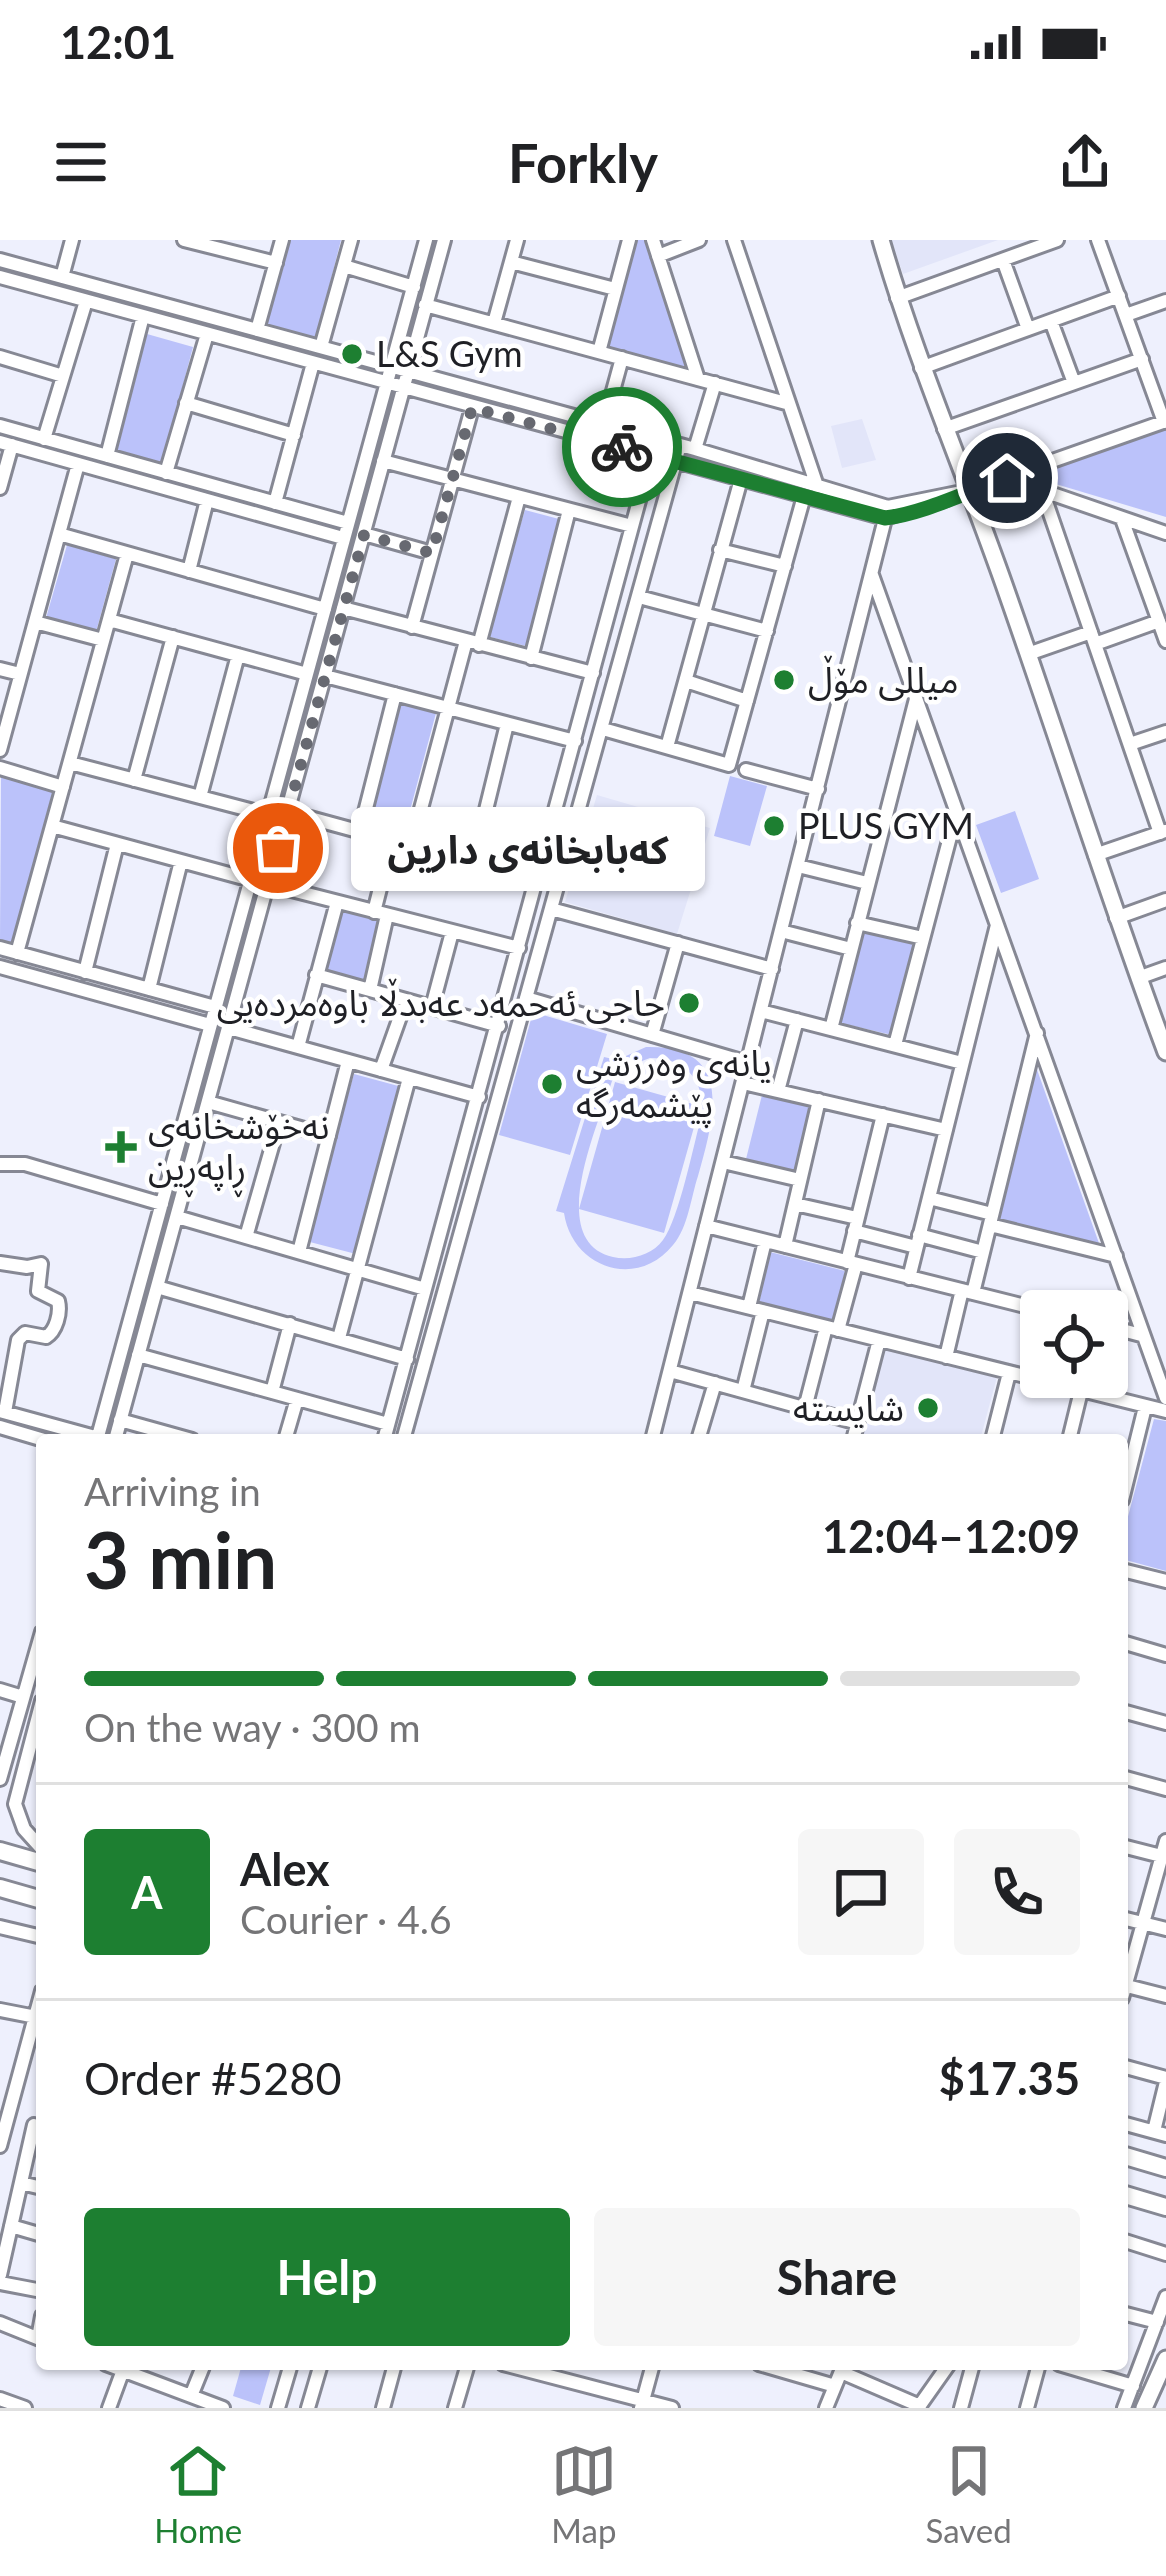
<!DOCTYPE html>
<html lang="en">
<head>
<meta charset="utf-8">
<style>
  body { margin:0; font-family:Lato,"Noto Sans Arabic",sans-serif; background:#f6f6f6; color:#202124; height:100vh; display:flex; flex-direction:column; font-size:45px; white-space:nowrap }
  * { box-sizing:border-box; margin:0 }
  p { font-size:39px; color:#757577 }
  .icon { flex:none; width:66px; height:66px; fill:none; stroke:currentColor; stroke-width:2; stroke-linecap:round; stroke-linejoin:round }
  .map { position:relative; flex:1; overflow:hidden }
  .details { position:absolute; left:36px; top:1194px; width:1092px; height:936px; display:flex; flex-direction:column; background:#fff; border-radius:12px; box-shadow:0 3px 9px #0004 }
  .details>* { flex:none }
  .controls { position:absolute; left:1020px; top:1050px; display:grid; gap:24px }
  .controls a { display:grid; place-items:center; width:108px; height:108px; border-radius:12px; background:#fff; box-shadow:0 3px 9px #0004; font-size:60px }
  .pin { position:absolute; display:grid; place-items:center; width:102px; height:102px; color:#fff; margin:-51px; border:6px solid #fff; border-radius:50%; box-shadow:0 3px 12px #0007 }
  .courier { position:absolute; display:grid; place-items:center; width:120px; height:120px; margin:-60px; border:9px solid #1d7f31; border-radius:50%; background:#fff; color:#222; box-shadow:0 3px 15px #0007 }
  .bubble { position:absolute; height:84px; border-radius:12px; background:#fff; box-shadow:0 3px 9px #0004; font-size:39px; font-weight:700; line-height:84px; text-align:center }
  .summary em { font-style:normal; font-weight:700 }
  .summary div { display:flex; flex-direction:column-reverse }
  .summary { display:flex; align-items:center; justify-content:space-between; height:204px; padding:0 48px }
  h1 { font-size:78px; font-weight:700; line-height:90px }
  .bar { display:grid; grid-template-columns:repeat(4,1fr); gap:18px 12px; align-content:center; height:144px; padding:0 48px }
  .bar i { height:15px; border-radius:9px; background:#e0e0e0 }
  .bar .current { background:#1d7f31 }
  .bar p { grid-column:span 4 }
  .line { display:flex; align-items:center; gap:30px; padding:0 48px; border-top:3px solid #e0e0e0 }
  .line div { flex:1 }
  .round { display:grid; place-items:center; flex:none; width:126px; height:126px; border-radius:12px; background:#f6f6f6 }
  .cta { display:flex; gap:24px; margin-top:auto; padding:24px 48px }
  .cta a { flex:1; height:138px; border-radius:12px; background:#1d7f31; color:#fff; font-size:48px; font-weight:700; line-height:138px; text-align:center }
  .cta a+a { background:#f6f6f6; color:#202124 }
  .status { display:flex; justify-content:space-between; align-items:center; height:84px; padding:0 60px; background:#fff; direction:ltr }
  .status svg { height:33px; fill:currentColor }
  header { display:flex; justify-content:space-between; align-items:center; height:156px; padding:0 48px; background:#fff; font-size:54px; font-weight:700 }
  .tab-bar { display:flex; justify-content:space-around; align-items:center; height:168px; border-top:3px solid #e0e0e0; background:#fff; font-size:33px; color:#757577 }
  .tab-bar a { display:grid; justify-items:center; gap:6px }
  .tab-bar .current { color:#1d7f31 }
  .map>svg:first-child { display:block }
</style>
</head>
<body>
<div class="status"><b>12:01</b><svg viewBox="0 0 49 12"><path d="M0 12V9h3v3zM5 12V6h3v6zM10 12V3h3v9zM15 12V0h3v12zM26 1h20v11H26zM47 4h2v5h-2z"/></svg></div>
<header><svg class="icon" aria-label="menu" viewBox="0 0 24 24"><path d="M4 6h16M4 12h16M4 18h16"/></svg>Forkly<svg class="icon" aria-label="share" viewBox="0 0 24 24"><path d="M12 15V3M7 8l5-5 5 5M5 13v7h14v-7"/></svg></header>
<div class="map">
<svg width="1166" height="2168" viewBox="0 0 1166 2168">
  <rect width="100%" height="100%" fill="#eef0fd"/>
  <!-- built -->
  <path fill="#e2e5f9" d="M891 0H998L903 34Z
    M862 179 876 220 842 228 831 186Z
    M597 555 710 588 677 694 565 662Z
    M882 1109 997 1137 980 1200H859Z"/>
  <!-- green -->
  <path fill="#bbc2fa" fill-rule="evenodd" d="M286 0H341L316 98 264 84Z
    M633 0H646L692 133 609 107Z
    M147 94 193 107 162 225 117 211Z
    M1166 188V277L1029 236Z
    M525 270 559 279 526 406 486 396Z
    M67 305 116 319 96 392 46 378Z
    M401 464 436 473 403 597 367 588Z
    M1 535 53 550 13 704 0 700Z
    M730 536 767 546 750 606 714 596Z
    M1015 571 1039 639 1001 653 976 585Z
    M341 668 380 678 363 743 325 733Z
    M863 689 915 702 892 795 840 783Z
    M533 772 607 794 570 915 499 895Z
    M646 807C736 805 714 879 698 936 691 957 688 988 673 1005 637 1050 572 1028 564 973L556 971 604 817 617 820ZM650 818C684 818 705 839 702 874 694 903 679 979 663 1000 652 1015 631 1021 613 1017 544 1001 599 883 612 841L626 827Z
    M1035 824 1100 1006 995 980Z
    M354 834 402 847 356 1014 306 1001Z
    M615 842 700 866 664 993 579 969Z
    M762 855 810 866 796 932 746 919Z
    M770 1012 845 1031 834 1082 759 1063Z
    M1154 1179 1166 1181V1331L1122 1319V1299Z
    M242 2124H272L260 2165 233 2156Z"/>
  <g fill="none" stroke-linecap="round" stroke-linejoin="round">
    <defs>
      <path id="minor" d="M184 0 276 23
        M653 0 698 139
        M734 0 817 246
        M1098 0 1164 182
        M658 16 699 0
        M0 20 695 209 888 267 967 251 1166 181
        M1003 20 1028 89
        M511 22 615 49
        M344 26 414 47
        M0 37 885 278 947 259
        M62 37 72 0
        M897 58 1057 0
        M425 65 786 163
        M1126 75 1166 61
        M1051 81 1074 143
        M494 83 517 0
        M257 90 282 0
        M321 107 351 0
        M599 112 629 0
        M0 117 63 136
        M921 128 1119 56
        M186 163 294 195
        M604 184 622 118
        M0 186 348 283
        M944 189 1142 119
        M44 199 86 61
        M0 202 343 298
        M695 209 715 143
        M107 216 143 76
        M383 221 632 286
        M166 233 207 94
        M1009 239 1166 293
        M0 248 12 205
        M1043 253 1160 593
        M275 263 313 123
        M1122 279 1166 401
        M59 294 325 369
        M364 294 432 313
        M720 310 785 326
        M189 331 207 260
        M872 335 1166 1158
        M639 357 767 391
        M343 368 593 433
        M109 380 307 434
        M35 382 103 400
        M412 387 472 168
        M1095 404 1159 381
        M479 405 519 257
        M1028 414 1091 392
        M531 418 569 270
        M0 429 20 434
        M325 436 575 501
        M686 441 747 461
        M603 489 729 525 804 256
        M1130 504 1166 492
        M667 507 741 239
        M0 510 78 224
        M70 523 269 575
        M0 528 63 547
        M746 530 818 549
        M134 540 173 397
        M200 557 238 415
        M288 572 538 640
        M52 586 251 640
        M360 592 395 454
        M411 606 466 401
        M1095 615 1165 591
        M473 623 507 484
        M798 626 867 643
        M268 644 519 708
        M551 669 772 729
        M374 672 392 601
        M1116 678 1166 660
        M857 683 923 698
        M781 691 851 709
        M0 708 215 767
        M17 713 127 314
        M0 727 210 785
        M85 732 117 604
        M316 735 499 786
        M1138 738 1166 728
        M149 749 181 621
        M370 750 387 675
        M526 758 748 823
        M432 767 452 692
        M761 771 962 823
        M229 788 479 857
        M831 789 916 459
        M652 795 678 703
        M895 805 956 574
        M298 807 337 662
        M381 830 406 760
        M743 843 946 890
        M778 851 797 780
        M208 862 329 896
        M723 922 800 940
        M0 924H25L162 964
        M929 958 992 974
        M795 964 857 978
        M177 977 425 1049
        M990 985 1116 1016
        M706 986 1045 1071
        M854 991 916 1007
        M919 995 983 1012
        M246 997 279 882
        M785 1006 819 860
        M299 1012 348 821
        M847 1022 883 875
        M0 1023 27 1027 41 1024 38 1051 58 1061C61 1073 56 1091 46 1097L25 1093 18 1100 5 1172
        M909 1038 997 685
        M157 1047 407 1119
        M690 1053 1166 1171
        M973 1053 1037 793
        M749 1067 765 1001
        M1107 1086 1141 1095
        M838 1090 856 1024
        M339 1098 409 838
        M138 1115 388 1184
        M946 1117 962 1050
        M670 1131 858 1183
        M743 1151 763 1071
        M272 1152 290 1084
        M805 1168 826 1087
        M0 1171 106 1200
        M120 1180 192 1200
        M0 1187 44 1200
        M97 1200 426 0
        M115 1200 444 0
        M285 1200 297 1159
        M384 1200 656 198
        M403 1200 680 205
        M652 1200 887 271
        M698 1200 715 1143
        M853 1200 879 1100
        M992 1200 1009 1133
        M1069 1200 1081 1151
        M1122 1260 1145 1167
        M1122 1330 1166 1341
        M1122 1402 1166 1415
        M0 1450 23 1457
        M42 1461 15 1564 24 1589 42 1609
        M1122 1471 1166 1483
        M1122 1537 1166 1549
        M0 1539 42 1392
        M1122 1606 1165 1617
        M1122 1678 1166 1689
        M0 1687 42 1697
        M1123 1745 1166 1756
        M1122 1758 1166 1601
        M0 1770 41 1778
        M1122 1826 1166 1838
        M1122 1883 1166 1895
        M1154 1891 1166 1842
        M0 1906 42 1751
        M21 1943 42 1948
        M11 1986 42 1995
        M1122 2000 1166 2014
        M0 2035 34 1885
        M0 2043 42 2051
        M1122 2073 1157 2082
        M0 2083 42 2100
        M38 2098 42 2076
        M106 2124 223 2168
        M503 2124 672 2168
        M759 2124 835 2146
        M1059 2124 1133 2146
        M841 2132 920 2166
        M191 2156 204 2124
        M0 2159 25 2168
        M109 2168 123 2130
        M278 2168 291 2124
        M308 2168 321 2124
        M383 2168 395 2124
        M455 2168 468 2124
        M641 2168 653 2124
        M826 2168 844 2124
        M918 2168 949 2124
        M961 2168 973 2124
        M1027 2168 1039 2124
        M1124 2168 1166 2057"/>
      <path id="major" d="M881 0C916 121 966 235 1007 353 1061 506 1109 660 1166 812
        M1144 2168 1166 2119"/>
      <path id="highway" d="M0 1611 42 1623
        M0 1648 42 1660
        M1122 1915 1166 1928
        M1122 1954 1166 1967"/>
    </defs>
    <!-- minor casing -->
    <use href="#minor" stroke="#868894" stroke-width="18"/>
    <!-- major casing -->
    <use href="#major" stroke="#868894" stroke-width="21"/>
    <!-- highway casing -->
    <use href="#highway" stroke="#868894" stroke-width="22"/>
    <!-- minor -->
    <use href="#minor" stroke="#fff" stroke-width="12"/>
    <!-- major -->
    <use href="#major" stroke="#fff" stroke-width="15"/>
    <!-- highway -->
    <use href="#highway" stroke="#fff" stroke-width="16"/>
  </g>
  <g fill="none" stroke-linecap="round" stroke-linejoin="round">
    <!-- done -->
    <path stroke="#676971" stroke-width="12" stroke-dasharray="0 21.6" d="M278 608 364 295 432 313 472 168 622 207"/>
    <!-- route -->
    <path stroke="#1d7f31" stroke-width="15" d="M622 207 885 278C925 273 968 251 1007 238"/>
  </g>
  <!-- markers -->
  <g fill="#1d7f31" stroke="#fff" stroke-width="4.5">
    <circle cx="352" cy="114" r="12"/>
    <circle cx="784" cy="440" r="12"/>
    <circle cx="774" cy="586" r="12"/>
    <circle cx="689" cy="763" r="12"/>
    <circle cx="552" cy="844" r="12"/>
    <path d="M115 889h12v12h12v12h-12v12h-12v-12h-12v-12h12z"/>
    <circle cx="928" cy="1168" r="12"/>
  </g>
  <g text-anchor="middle" stroke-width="9" stroke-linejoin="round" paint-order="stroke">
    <!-- poi labels -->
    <g font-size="36" fill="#1f2025" stroke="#fff" text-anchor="start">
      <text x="376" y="127">L&amp;S Gym</text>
      <text x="808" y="453">میللی مۆڵ</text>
      <text x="798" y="599">PLUS GYM</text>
      <text x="665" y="776" text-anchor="end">حاجی ئەحمەد عەبدڵا باوەمردەیی</text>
      <text x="576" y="836">یانەی وەرزشی<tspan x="576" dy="41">پێشمەرگە</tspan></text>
      <text x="148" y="899">نەخۆشخانەی<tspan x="148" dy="41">ڕاپەڕین</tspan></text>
      <text x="904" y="1181" text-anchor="end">شایستە</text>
    </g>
  </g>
</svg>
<div class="controls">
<a><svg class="icon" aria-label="locate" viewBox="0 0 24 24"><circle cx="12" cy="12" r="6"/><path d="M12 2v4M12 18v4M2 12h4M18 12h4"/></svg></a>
</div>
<div class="pin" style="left:278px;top:608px;background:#ea580c"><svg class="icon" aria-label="bag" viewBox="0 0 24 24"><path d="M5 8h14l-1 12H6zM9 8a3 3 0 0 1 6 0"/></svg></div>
<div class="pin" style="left:1007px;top:238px;background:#1f2937"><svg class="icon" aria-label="home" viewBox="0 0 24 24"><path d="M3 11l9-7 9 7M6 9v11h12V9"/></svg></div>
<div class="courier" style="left:622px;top:207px"><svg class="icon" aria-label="bike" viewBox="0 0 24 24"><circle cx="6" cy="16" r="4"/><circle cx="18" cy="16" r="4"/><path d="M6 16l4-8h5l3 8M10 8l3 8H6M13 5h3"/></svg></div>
<div class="bubble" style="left:351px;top:567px;width:354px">کەبابخانەی دارین</div>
<section class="details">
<div class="summary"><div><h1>3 min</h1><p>Arriving in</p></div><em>12:04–12:09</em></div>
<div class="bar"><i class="current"></i><i class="current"></i><i class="current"></i><i></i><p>On the way · 300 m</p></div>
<div class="line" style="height:216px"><b class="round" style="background:#1d7f31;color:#fff">A</b><div><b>Alex</b><p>Courier · 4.6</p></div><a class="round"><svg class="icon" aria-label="chat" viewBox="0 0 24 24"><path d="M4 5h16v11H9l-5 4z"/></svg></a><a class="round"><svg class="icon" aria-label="phone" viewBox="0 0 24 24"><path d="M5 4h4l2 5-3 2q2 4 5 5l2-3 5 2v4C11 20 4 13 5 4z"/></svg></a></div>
<div class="line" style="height:156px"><div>Order #5280</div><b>$17.35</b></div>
<div class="cta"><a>Help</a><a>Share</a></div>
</section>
</div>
<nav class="tab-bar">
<a class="current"><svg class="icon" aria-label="home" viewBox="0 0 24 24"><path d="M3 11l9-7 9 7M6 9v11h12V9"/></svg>Home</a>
<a><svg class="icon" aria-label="map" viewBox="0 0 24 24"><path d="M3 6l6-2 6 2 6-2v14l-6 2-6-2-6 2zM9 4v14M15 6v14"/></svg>Map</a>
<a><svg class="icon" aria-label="saved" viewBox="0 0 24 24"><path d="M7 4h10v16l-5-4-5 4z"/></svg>Saved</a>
</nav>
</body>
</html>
